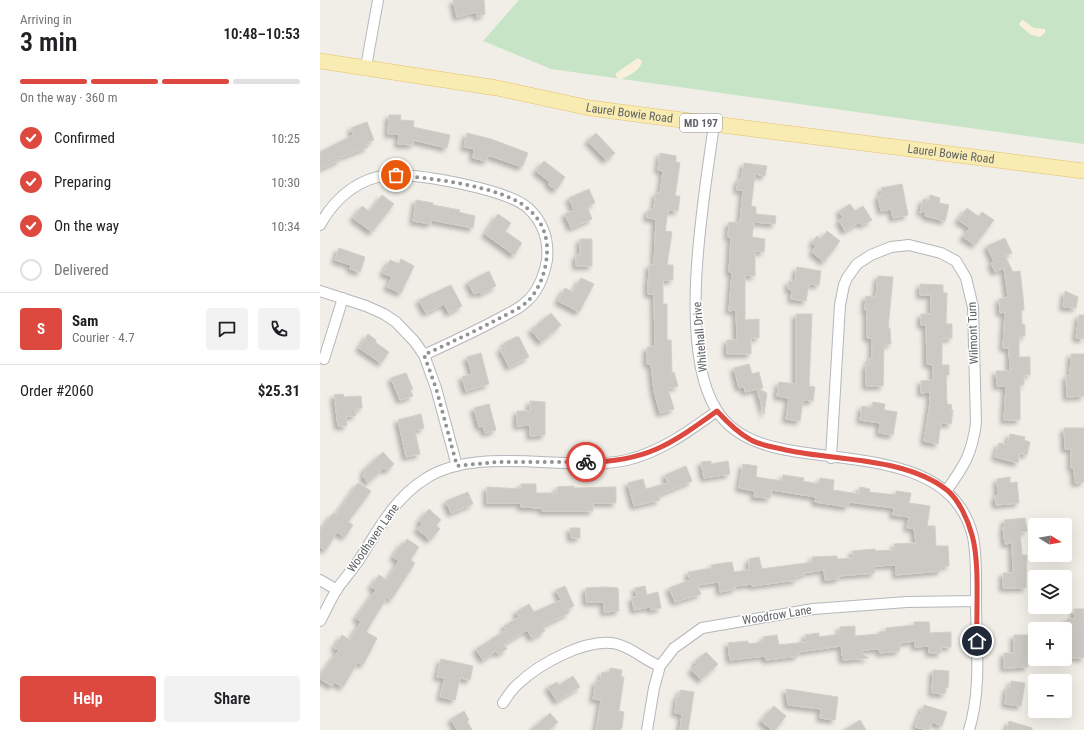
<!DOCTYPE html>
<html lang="en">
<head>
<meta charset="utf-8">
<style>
  body { margin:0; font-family:"Roboto Condensed",sans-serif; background:#f2f2f2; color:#202124; height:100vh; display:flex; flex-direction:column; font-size:15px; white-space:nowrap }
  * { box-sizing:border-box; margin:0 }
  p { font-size:13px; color:#757577 }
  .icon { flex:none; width:22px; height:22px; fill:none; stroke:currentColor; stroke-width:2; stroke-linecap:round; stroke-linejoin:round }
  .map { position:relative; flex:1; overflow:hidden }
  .side { display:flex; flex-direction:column; background:#fff; width:320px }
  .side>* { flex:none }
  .needle { width:26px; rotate:101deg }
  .controls { position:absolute; left:708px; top:518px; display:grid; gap:8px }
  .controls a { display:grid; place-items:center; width:44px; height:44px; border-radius:4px; background:#fff; box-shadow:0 4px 16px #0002; font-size:20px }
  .pin { position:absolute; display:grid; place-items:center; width:34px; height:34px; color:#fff; margin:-17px; border:2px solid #fff; border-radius:50%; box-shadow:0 1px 4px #0007 }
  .courier { position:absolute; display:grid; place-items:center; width:40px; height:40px; margin:-20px; border:3px solid #dd483f; border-radius:50%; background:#fff; color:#222; box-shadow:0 1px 5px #0007 }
  .head em { font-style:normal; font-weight:600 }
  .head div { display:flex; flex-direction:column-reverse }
  .head { display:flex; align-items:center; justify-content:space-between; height:68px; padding:0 20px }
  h1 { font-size:26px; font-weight:600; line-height:30px }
  .bar { display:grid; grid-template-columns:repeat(4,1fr); gap:6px 4px; align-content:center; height:48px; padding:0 20px }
  .bar i { height:5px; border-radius:3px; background:#e0e0e0 }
  .bar .active { background:#dd483f }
  .bar p { grid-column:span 4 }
  .line { display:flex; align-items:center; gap:10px; padding:0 20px; border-top:1px solid #e0e0e0 }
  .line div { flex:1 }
  .round { display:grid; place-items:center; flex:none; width:42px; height:42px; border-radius:4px; background:#f2f2f2 }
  ol { padding:0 20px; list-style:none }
  li { display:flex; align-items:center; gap:12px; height:44px }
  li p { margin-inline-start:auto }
  li .icon { padding:4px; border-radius:50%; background:#dd483f; color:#fff; stroke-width:4 }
  li:last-child { color:#757577 }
  li i { width:22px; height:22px; border:2px solid #e0e0e0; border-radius:50% }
  .button { display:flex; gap:8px; margin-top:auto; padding:8px 20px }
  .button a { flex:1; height:46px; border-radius:4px; background:#dd483f; color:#fff; font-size:16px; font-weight:600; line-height:46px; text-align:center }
  .button a+a { background:#f2f2f2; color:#202124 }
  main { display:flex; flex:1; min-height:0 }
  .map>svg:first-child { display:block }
</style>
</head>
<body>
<main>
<section class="side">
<div class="head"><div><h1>3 min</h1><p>Arriving in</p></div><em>10:48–10:53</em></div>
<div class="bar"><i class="active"></i><i class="active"></i><i class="active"></i><i></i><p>On the way · 360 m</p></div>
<ol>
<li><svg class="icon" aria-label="check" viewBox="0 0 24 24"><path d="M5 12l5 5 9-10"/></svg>Confirmed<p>10:25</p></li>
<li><svg class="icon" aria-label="check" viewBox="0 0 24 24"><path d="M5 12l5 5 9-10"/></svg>Preparing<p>10:30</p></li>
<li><svg class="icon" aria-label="check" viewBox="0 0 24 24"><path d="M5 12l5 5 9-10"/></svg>On the way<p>10:34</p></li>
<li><i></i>Delivered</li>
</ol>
<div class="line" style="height:72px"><b class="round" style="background:#dd483f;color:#fff">S</b><div><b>Sam</b><p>Courier · 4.7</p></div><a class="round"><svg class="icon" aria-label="chat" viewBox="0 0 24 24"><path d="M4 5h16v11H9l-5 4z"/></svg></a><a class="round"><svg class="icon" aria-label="phone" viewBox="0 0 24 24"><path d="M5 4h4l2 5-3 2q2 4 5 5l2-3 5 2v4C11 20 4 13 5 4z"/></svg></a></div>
<div class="line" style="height:52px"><div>Order #2060</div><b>$25.31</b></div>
<div class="button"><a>Help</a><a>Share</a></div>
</section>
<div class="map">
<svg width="764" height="730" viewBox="0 0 764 730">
  <defs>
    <filter id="shadow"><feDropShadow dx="-3.5" dy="3.5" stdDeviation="2" flood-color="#0004"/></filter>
  </defs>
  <rect width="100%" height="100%" fill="#f0eee7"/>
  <!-- green -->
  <path fill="#c7e5c6" d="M199 0H764V144L231 69 163 41Z"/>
  <!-- sand -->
  <path fill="#f8f0da" d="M703 20 714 28 725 29V33L720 37 711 35 699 25 700 22Z
    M318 58 322 61C321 70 307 77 299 80L296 76V73Z"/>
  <!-- building -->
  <path fill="#cbc9c4" stroke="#d4cfc6" filter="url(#shadow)" d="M133 0H164L165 14 157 17 156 12 137 17Z
    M69 115H81L80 120 94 121 93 127 130 135 127 148 93 140V145L78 144 79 134H68Z
    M47 122 54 140 46 143 48 147 19 158 20 160 0 169V152L33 135 31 128Z
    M147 133 171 139 208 153 202 167 168 155 167 161 153 158 154 149 144 147Z
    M276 133 295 153 286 160 268 141Z
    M340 153 356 156V162L360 163 355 196H360L358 211 348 210 345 231 352 232 347 265H353V280H343V304H347V340H351L352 373 354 372 358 386 348 389 354 409 340 413 334 391 331 364H327V347H335L334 294H328V279H329V265H334L336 219 327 218 328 210H332L334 207 336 193 340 194 343 171 338 170Z
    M224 161 245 177 236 190 228 184 230 182 216 171Z
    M424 163 447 166 445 176 435 174 431 206 436 207V214L456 216 455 224 434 222 432 237 445 239 444 252 435 251V276L425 275V320L439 319V338H431V354H407V340H417L416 310 409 311 412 273 409 272 411 237H408L409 222 420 223 423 190H417L418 180H421Z
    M582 184 588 215 573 218 571 209 561 211 558 196 562 195 561 188Z
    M269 189 275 203 267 206 272 219 251 228 245 214 254 210 249 198Z
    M62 195 74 204 52 232 33 218 42 206 50 212Z
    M610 195 620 198 619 203 629 205 625 221 605 216 606 211 600 213 603 199 609 201Z
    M96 200 113 203V205L140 210 139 212 155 216 153 228 111 220V224L93 221Z
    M530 204 535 211 543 206 552 220 542 225 540 222 525 231 519 220 523 218 519 211Z
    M647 208 659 217 662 212 674 220 655 245 643 237 650 228 638 220Z
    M178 214 191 223 185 231 202 243 194 255 165 234Z
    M507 231 520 241 504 262 492 252 496 246 492 243 497 236 501 239Z
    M685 238 692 253 685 256 693 272 700 271 703 296 704 310H701L702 324 705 325V336H699V357H710V375H704V385H700V420H684L686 386H677L676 371H690L689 348H683L685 312 680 313 679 299 688 297 684 268 675 272 671 263 674 262 667 246Z
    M260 239H272V266H256V255H260Z
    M19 248 45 257 40 272 30 269 31 265 15 260Z
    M81 259 94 266 81 293 67 287 72 277 63 273 70 260 79 264Z
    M477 267 501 271 499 285 489 284 486 301 471 299 472 290 468 289 469 281 475 282Z
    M169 271 176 286 161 294 159 292 154 294 148 282Z
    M558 276 573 277 568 328H570L571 344 564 345 563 386H546V365H549V359H552V338H547V310H545L546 296 556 297Z
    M261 278 274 284 259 312 238 301 245 288 253 292Z
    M600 284 623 285V293H627L626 324H632V338L622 339V365H629V375H626L627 404 632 405 631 410H633L631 424 621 423 618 444 604 441 610 403V392L601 393V381L613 380V365L607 364 606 325H601V314H611V295H600Z
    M131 285 142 306 129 313 124 304 106 313 99 300Z
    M745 291 758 297 756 308 743 307Z
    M231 313 241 325 221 342 211 330Z
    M476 314H492L489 386 495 387 493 401 483 400 480 421 466 419 469 398 457 396 459 382 476 384Z
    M759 315H764V339L756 338Z
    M48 334 56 340 55 342 69 352 61 363 39 348Z
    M196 337H199L209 357 189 367 180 349 185 347 184 343Z
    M161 353 169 384 146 391 142 377 152 374 147 357Z
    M751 354H764V396L747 397 746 376H750Z
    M429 364 432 374 439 372 443 388 439 389 447 393 444 414 437 389 425 392 424 386 419 388 414 368Z
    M86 373 93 389 90 390 93 396 80 400 71 378Z
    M23 394 24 397 41 396 42 408 35 409 36 416H26L27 426H18L14 395Z
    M210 401 225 402V435L210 436V425L197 426V411H210Z
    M553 402 565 404 564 410 577 412 573 435 559 433 560 423 540 420 542 406 552 408Z
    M169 404 176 430 165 433 163 426 159 427 154 408Z
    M101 414 104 428 95 431 100 454 86 457 78 420Z
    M744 428H764V482L755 483 754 468H751V449H745Z
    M690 434 705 437 704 440 710 442 707 455 700 453 698 463 675 457 679 443 687 445Z
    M63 452 74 464 67 471 64 468 48 483 43 476 45 472 44 470Z
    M391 461V464L408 461 410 474 384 478 381 462Z
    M423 464 437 466 436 477 462 481 463 475 484 478 483 481 499 484 500 478 514 480 513 490 539 494 540 487 550 489 549 492 576 495V491L591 493 589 503 610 506 607 526H615L616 546H628L629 566H621V571L576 575V565L554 566 555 573 519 576V579L505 580 504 570 483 573 484 575 476 576 477 580 432 586V584L415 586V589L400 592 399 582 377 585 381 594 355 602 349 588 370 580 368 572 392 568 391 565 412 562 414 572 429 570V559L439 557 442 569 493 562 492 557 517 556V559L533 558 532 551 555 549V551L575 550 574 544 596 543 594 528H587L589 517 573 515 574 508 529 502 528 507 495 502 496 497 452 490 450 498 434 497 435 491 419 488Z
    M366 466 372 481 338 495 340 500 314 506 308 483 323 479 326 489 348 483 345 475Z
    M690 477V483L697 482 699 503 676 505 675 496H678L677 479Z
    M38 483 51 491 28 522 33 525 25 537 17 532 6 550 0 547V531L13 513 16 515Z
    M201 484H216V493H237V487L254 486V488L296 487V503H273V511H222V508L201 507V503H167V487L201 489Z
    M148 492 153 504 131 513 126 501Z
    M109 509 121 520 116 525 120 529 110 540 97 529 102 524 99 521Z
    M705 518 707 531 700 532 702 555H707L706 588H683V573H693L692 543 685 544 683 527 685 526 684 520Z
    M250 528H260V538H251Z
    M87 539 99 547 90 560 95 563 71 600 67 597 46 632 57 638 50 652 43 665 38 662 23 687 14 682 12 686 0 679V676L19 650 14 648 22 635 30 640 41 622 36 618 56 590 51 587 59 575 67 580 79 561 73 557 82 543 84 544Z
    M245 586 254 606 247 609 249 613 222 626 225 631 212 638 207 630 184 644 187 649 178 654 176 651 163 660 156 649 186 630 184 626 199 617 196 612 209 604 214 612 241 600 236 590Z
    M325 586 327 595 338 592 341 608 331 610 330 607 314 610 312 598 317 596 315 588Z
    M284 587 298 588 299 611 284 612V602H266V588Z
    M754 609H764V658H750L749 633 747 634V619H755Z
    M594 622H609L610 633 631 632V647H621V653H609V646L595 647V641L579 643 580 651 560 653 559 649 542 650V654L549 658 523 660 521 646 478 652V656L446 660 445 656 410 660 408 643 428 641V644L444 642 443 637 457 635 459 645 486 642 485 635 499 633V637L520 634V627L535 626V636L559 634V632L566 631V628L595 625Z
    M694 635H708V667L684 668V653H694Z
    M386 652 398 664 381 680 371 670 377 665 375 662Z
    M121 659 153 666 150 680 140 678 135 700 120 697 125 678 117 677Z
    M290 668 302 670 301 677H304L299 711 304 712 302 727 300 730H276L281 700 273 699 276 681H280L282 672 289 673Z
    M613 670 629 671 628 688 626 687 625 694 612 693Z
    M253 676 260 687 237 701 228 687 237 682 239 685Z
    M691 681 705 683 701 706 685 704 687 687 690 688Z
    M466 689 518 697 515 720 500 718 501 709 468 705Z
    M360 690 374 692 368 730H360L362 714 355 713 357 696H360Z
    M604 705 627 712 622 726 612 722 609 730 595 727Z
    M454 706 466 716 455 730H452L441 721Z
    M144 711 149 720 147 721 152 730H137L131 719Z
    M230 713 238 722 229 730H211Z
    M540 720 546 730H524Z
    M689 721 712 728V730H687Z"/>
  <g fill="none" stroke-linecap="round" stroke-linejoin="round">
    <defs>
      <path id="minor" d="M46 67 58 0
        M394 125C384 197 357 346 396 409 410 433 437 444 462 449 528 463 634 454 653 537 657 558 656 579 656 600 656 643 662 688 649 730
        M0 225C11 205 26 189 48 180 56 177 65 175 74 175 104 175 186 189 208 208 223 222 229 240 227 260 224 276 219 291 206 302 199 309 189 313 180 318 156 331 130 343 104 355
        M0 291 46 306 64 314 76 322 95 342 104 355 116 388 137 466
        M4 359 23 298
        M511 458 520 305 524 285 527 278 537 264 551 255 571 247 589 245 621 253 636 261 646 278 653 307 656 423C652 454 644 466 627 490
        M0 580 17 590
        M0 621C6 610 11 599 17 589 25 578 34 568 41 557 59 528 75 498 105 479 158 444 247 473 307 460 341 452 369 431 397 411
        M183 703C187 697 192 689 198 684 219 664 267 637 297 644 313 648 325 661 340 666
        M327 730 334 688 340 666 354 648 382 628 493 609 587 602 656 601"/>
      <g id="primary">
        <path id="s1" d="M0 61 177 88 270 108 315 114 764 171"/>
      </g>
    </defs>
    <!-- minor casing -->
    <use href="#minor" stroke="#b4b7bb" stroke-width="12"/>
    <!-- primary casing -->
    <use href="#primary" stroke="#e8c168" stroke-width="16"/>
    <!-- minor -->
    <use href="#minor" stroke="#fff" stroke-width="10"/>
    <!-- primary -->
    <use href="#primary" stroke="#f9ecb2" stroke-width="15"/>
  </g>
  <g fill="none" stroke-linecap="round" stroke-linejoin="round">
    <!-- done -->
    <path stroke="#929393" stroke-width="4" stroke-dasharray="0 7.2" d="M76 175C109 178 182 186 207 208 221 219 228 235 227 253 226 271 220 289 207 302 199 309 187 314 178 319 154 332 129 343 104 355L116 388 137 466 176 462H266"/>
    <!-- route -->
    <path stroke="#dd483f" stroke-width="5" d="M266 462C325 462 350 445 397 411 407 422 418 433 431 440 442 446 454 447 466 450 516 461 585 457 627 490 639 500 648 520 652 535 660 563 656 610 657 641"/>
  </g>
  <g text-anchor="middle" stroke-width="3" stroke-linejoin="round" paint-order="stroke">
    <!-- shield labels -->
    <rect fill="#fff" stroke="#8f9194" stroke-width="1" x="360" y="114" width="42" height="18" rx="3"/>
    <g font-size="11" font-weight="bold" fill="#5f6266">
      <text x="381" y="127">MD 197</text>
    </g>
    <!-- street labels -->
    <g font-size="12" fill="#5f6266" stroke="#fff">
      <text dy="4" stroke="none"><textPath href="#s1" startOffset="314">Laurel Bowie Road</textPath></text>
      <text dy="4" stroke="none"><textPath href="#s1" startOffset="638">Laurel Bowie Road</textPath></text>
      <text transform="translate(653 333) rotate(-92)" y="4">Wilmont Turn</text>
      <text transform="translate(380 337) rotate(-95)" y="4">Whitehall Drive</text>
      <text transform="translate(53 538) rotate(-55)" y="4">Woodhaven Lane</text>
      <text transform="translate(457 615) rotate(-9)" y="4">Woodrow Lane</text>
    </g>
  </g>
</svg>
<div class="controls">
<a><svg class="needle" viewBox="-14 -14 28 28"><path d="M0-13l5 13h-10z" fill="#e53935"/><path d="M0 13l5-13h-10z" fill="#757577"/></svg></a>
<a><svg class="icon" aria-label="layers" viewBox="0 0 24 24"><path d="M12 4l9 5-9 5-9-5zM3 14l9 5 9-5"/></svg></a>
<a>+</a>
<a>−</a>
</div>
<div class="pin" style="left:76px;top:175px;background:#ea580c"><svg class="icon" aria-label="bag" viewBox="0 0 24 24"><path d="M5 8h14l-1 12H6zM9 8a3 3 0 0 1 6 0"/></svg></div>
<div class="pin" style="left:657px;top:641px;background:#1f2937"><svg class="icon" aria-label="home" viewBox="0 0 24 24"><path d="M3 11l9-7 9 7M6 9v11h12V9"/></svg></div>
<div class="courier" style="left:266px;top:462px"><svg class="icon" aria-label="bike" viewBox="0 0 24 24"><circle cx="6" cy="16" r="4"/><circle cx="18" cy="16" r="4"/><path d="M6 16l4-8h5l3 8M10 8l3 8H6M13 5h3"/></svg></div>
</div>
</main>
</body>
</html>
